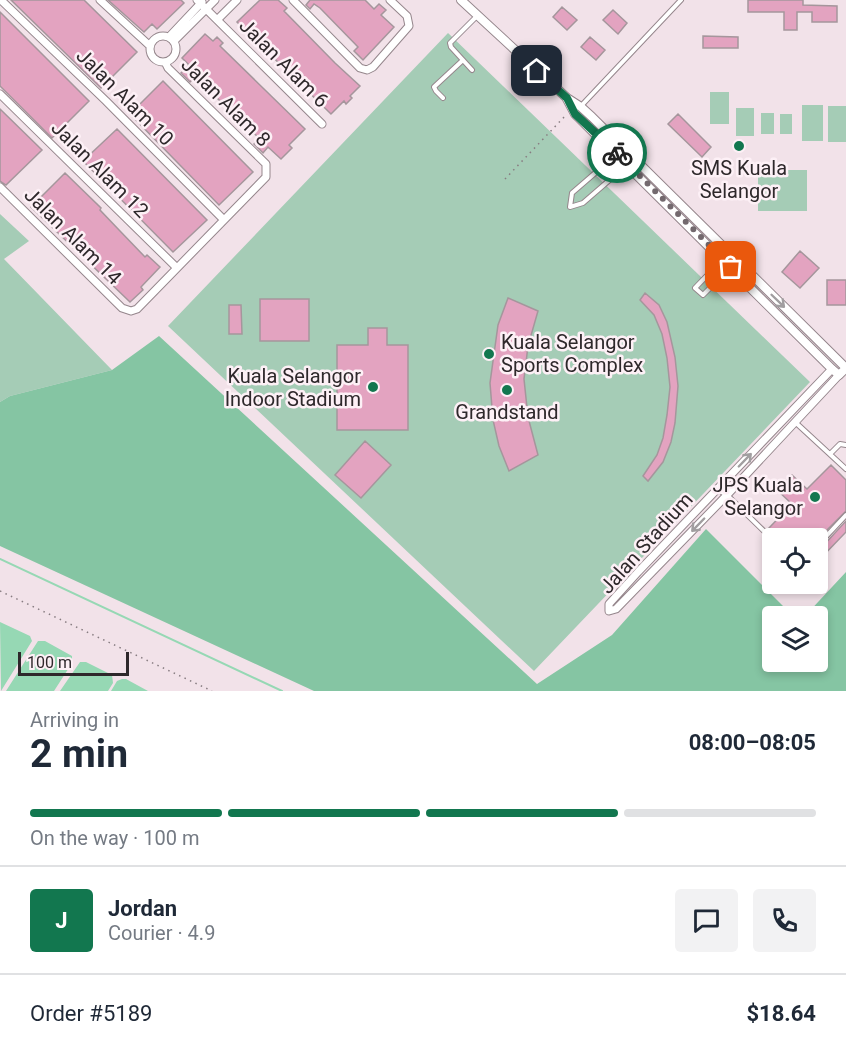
<!DOCTYPE html>
<html lang="en">
<head>
<meta charset="utf-8">
<style>
  body { margin:0; font-family:Roboto,sans-serif; background:#f2f2f3; color:#1f2937; height:100vh; display:flex; flex-direction:column; font-size:22px; white-space:nowrap }
  * { box-sizing:border-box; margin:0 }
  p { font-size:20px; color:#747a83 }
  .icon { flex:none; width:33px; height:33px; fill:none; stroke:currentColor; stroke-width:2; stroke-linecap:round; stroke-linejoin:round }
  .map { position:relative; height:691px; overflow:hidden }
  .details { display:flex; flex-direction:column; background:#fff; flex:1 }
  .details>* { flex:none }
  .buttons { position:absolute; left:762px; top:528px; display:grid; gap:12px }
  .buttons a { display:grid; place-items:center; width:66px; height:66px; border-radius:6px; background:#fff; box-shadow:0 3px 9px #0003; font-size:30px }
  .scale { position:absolute; left:18px; bottom:15px; width:111px; box-sizing:border-box; padding-left:6px; border:3px solid #2e282b; border-top:0; font-size:16px; line-height:21px; white-space:nowrap; color:#2e282b; -webkit-text-stroke:4px #fdf0f6; paint-order:stroke }
  .pin { position:absolute; display:grid; place-items:center; width:51px; height:51px; color:#fff; margin:-26px; border-radius:12px; box-shadow:0 3px 9px #0006 }
  .courier { position:absolute; display:grid; place-items:center; width:60px; height:60px; margin:-30px; border:4px solid #12774f; border-radius:50%; background:#fff; color:#222; box-shadow:0 2px 8px #0007 }
  .summary em { font-style:normal; font-weight:700 }
  .summary div { display:flex; flex-direction:column-reverse }
  .summary { display:flex; align-items:center; justify-content:space-between; height:102px; padding:0 30px }
  h1 { font-size:39px; font-weight:700; line-height:45px }
  .bar { display:grid; grid-template-columns:repeat(4,1fr); gap:9px 6px; align-content:center; height:72px; padding:0 30px }
  .bar i { height:8px; border-radius:4px; background:#e0e1e3 }
  .bar .active { background:#12774f }
  .bar p { grid-column:span 4 }
  .line { display:flex; align-items:center; gap:15px; padding:0 30px; border-top:2px solid #e0e1e3 }
  .line div { flex:1 }
  .round { display:grid; place-items:center; flex:none; width:63px; height:63px; border-radius:6px; background:#f2f2f3 }
  .map>svg:first-child { display:block }
</style>
</head>
<body>
<div class="map">
<svg width="846" height="691" viewBox="0 0 846 691">
  <rect width="100%" height="100%" fill="#f2e2e9"/>
  <!-- green -->
  <path fill="#a5ccb6" d="M448 33 810 382 534 671 168 326Z
    M710 92H729V124H710Z
    M802 105H823V141H802Z
    M828 106H846V142H828Z
    M736 108H754V136H736Z
    M761 113H774V134H761Z
    M780 114H792V134H780Z
    M758 170H807V211H758Z
    M0 214 29 241 4 259 112 370 10 396 0 402Z"/>
  <!-- forest -->
  <path fill="#85c5a3" d="M159 336 537 684 612 635 706 529 793 616H772V662H818V616H805L846 572V691H314L0 546V402L10 396 112 370Z"/>
  <!-- water -->
  <path fill="#96d8b4" d="M0 622 30 636 32 641 1 691Z
    M38 641H45L72 656V663L54 691H6Z
    M80 662H86L112 675 113 683 108 691H60Z
    M122 679H126L148 691H111L117 681Z"/>
  <g fill="none" stroke-linecap="round" stroke-linejoin="round">
    <!-- stream -->
    <path stroke="#96d8b4" stroke-width="2" d="M0 559 282 691"/>
  </g>
  <!-- building -->
  <path fill="#e3a3c0" stroke="#a5969c" stroke-width="1.5" d="M11 0H84L137 52 101 88Z
    M108 0H181L184 3 157 29 152 24 144 32Z
    M260 0H278L287 8 284 11 335 63 360 86 350 96 352 98 346 104 344 101 331 114 237 22Z
    M310 0H365L374 9 379 4 386 10 381 15 394 27 363 60 354 51 358 47 320 8 314 4 310 9 306 5Z
    M748 0H803V5L837 6V22H812V12H797V30H784V12H748Z
    M562 7 577 20 567 30 553 17Z
    M613 10 627 23 618 34 603 20Z
    M0 12 89 101 52 138 0 86Z
    M205 34 213 41 217 37 223 43 220 46 305 129 289 145 292 148 281 159 268 147 263 153 254 144 259 138 195 77 190 82 181 73 189 65 182 58Z
    M703 36 738 37V48H703Z
    M590 37 605 50 596 60 581 47Z
    M163 81 253 172 219 205 130 114Z
    M0 109 42 150 6 185 0 181Z
    M678 114 711 147 702 157 668 124Z
    M117 129 207 220 173 252 83 161Z
    M65 173 101 208 100 210 120 231 145 257 147 255 160 267 141 287 143 290 130 302 31 207Z
    M800 251 819 268 800 288 782 272Z
    M827 280H846V305H827Z
    M645 293 659 305 667 322 675 357 678 386 675 423 671 442 663 462 648 481 643 476 657 455 663 438 667 415 670 387 667 358 662 334 654 315 640 300Z
    M508 298 538 311 528 346 524 379 528 417 538 455 509 471 499 446 493 420 490 383 498 325Z
    M260 299H309V341H260Z
    M229 305H241L242 334H229Z
    M368 328H387V345H408V430H337V345H368Z
    M365 441 391 465 361 498 335 475Z
    M831 465 846 480V511L818 539 779 538 769 528 792 504 777 490 792 475 807 489Z
    M846 521V532L821 558 818 555V549L821 548Z"/>
  <g fill="none" stroke-linecap="round" stroke-linejoin="round">
    <defs>
      <path id="service" d="M472 70 451 47 450 43 477 16
        M443 98 436 91 434 87 463 60
        M581 106 681 0
        M616 155 572 193 570 207 583 203 628 164 631 158
        M722 260 695 288 703 295 730 268
        M795 422 846 469
        M830 454 840 444 846 445
        M718 490 727 495 772 539
        M818 545 846 515"/>
      <path id="minor" d="M1 0 106 101 224 220
        M100 0 150 46
        M197 0 322 124
        M293 0 360 68 367 70 373 67 409 26 407 16 390 0
        M218 19 237 0
        M150 49a13 13 0 1 1 26 0a13 13 0 1 1-26 0Z
        M169 37 202 2
        M174 41 215 0
        M0 94 177 268
        M0 187 122 308 131 311 137 309 266 177V164L168 68 165 62
        M832 369 638 572 609 604V611L616 609 727 495 839 375"/>
      <path id="tertiary" d="M461 0 567 98 581 107 592 117 846 368
        M567 99 575 114 832 369 839 375 846 368"/>
    </defs>
    <!-- service casing -->
    <use href="#service" stroke="#95868c" stroke-width="6"/>
    <!-- minor casing -->
    <use href="#minor" stroke="#95868c" stroke-width="9"/>
    <!-- tertiary casing -->
    <use href="#tertiary" stroke="#95868c" stroke-width="10"/>
    <!-- path -->
    <path stroke="#877c81" stroke-width="1.5" stroke-dasharray="1.5 4.5" stroke-linecap="butt" d="M505 179 567 114
      M0 591 212 691"/>
    <!-- service -->
    <use href="#service" stroke="#fff" stroke-width="4"/>
    <!-- minor -->
    <use href="#minor" stroke="#fff" stroke-width="7"/>
    <!-- tertiary -->
    <use href="#tertiary" stroke="#fff" stroke-width="8"/>
  </g>
  <!-- one-way arrows -->
  <defs><path id="oneway-shaft" d="M-6 0H5M1.5-3L5.5 0L1.5 3" fill="none" stroke-width="1.6" stroke-linecap="round" stroke-linejoin="round" transform="scale(1.5)"/></defs>
  <g stroke="#a19ea0">
    <use href="#oneway-shaft" transform="translate(778 301) rotate(44)"/>
    <use href="#oneway-shaft" transform="translate(745 460) rotate(-46)"/>
    <use href="#oneway-shaft" transform="translate(698 525) rotate(134)"/>
  </g>
  <g fill="none" stroke-linecap="round" stroke-linejoin="round">
    <!-- done -->
    <path stroke="#73696e" stroke-width="6" stroke-dasharray="0 10.8" d="M617 153 731 267"/>
    <!-- route -->
    <path stroke="#12774f" stroke-width="8" d="M537 71 567 98 575 114 617 153"/>
  </g>
  <!-- markers -->
  <g fill="#12774f" stroke="#fdf0f6" stroke-width="2">
    <circle cx="739" cy="146" r="6"/>
    <circle cx="489" cy="354" r="6"/>
    <circle cx="373" cy="387" r="6"/>
    <circle cx="507" cy="390" r="6"/>
    <circle cx="815" cy="497" r="6"/>
  </g>
  <g text-anchor="middle" stroke-width="5" stroke-linejoin="round" paint-order="stroke">
    <!-- street labels -->
    <g font-size="20" fill="#2e282b" stroke="#fdf0f6">
      <text transform="translate(284 63) rotate(45)" y="7">Jalan Alam 6</text>
      <text transform="translate(125 97) rotate(45)" y="7">Jalan Alam 10</text>
      <text transform="translate(226 102) rotate(45)" y="7">Jalan Alam 8</text>
      <text transform="translate(100 169) rotate(45)" y="7">Jalan Alam 12</text>
      <text transform="translate(73 236) rotate(45)" y="7">Jalan Alam 14</text>
      <text transform="translate(646 543) rotate(-48)" y="7">Jalan Stadium</text>
    </g>
    <!-- poi labels -->
    <g font-size="20" fill="#2e282b" stroke="#fdf0f6">
      <text x="739" y="175">SMS Kuala<tspan x="739" dy="23">Selangor</tspan></text>
      <text x="501" y="349" text-anchor="start">Kuala Selangor<tspan x="501" dy="23">Sports Complex</tspan></text>
      <text x="361" y="383" text-anchor="end">Kuala Selangor<tspan x="361" dy="23">Indoor Stadium</tspan></text>
      <text x="507" y="419">Grandstand</text>
      <text x="803" y="492" text-anchor="end">JPS Kuala<tspan x="803" dy="23">Selangor</tspan></text>
    </g>
  </g>
</svg>
<div class="buttons">
<a><svg class="icon" aria-label="locate" viewBox="0 0 24 24"><circle cx="12" cy="12" r="6"/><path d="M12 2v4M12 18v4M2 12h4M18 12h4"/></svg></a>
<a><svg class="icon" aria-label="layers" viewBox="0 0 24 24"><path d="M12 4l9 5-9 5-9-5zM3 14l9 5 9-5"/></svg></a>
</div>
<div class="scale">100 m</div>
<div class="pin" style="left:731px;top:267px;background:#ea580c"><svg class="icon" aria-label="bag" viewBox="0 0 24 24"><path d="M5 8h14l-1 12H6zM9 8a3 3 0 0 1 6 0"/></svg></div>
<div class="pin" style="left:537px;top:71px;background:#1f2937"><svg class="icon" aria-label="home" viewBox="0 0 24 24"><path d="M3 11l9-7 9 7M6 9v11h12V9"/></svg></div>
<div class="courier" style="left:617px;top:153px"><svg class="icon" aria-label="bike" viewBox="0 0 24 24"><circle cx="6" cy="16" r="4"/><circle cx="18" cy="16" r="4"/><path d="M6 16l4-8h5l3 8M10 8l3 8H6M13 5h3"/></svg></div>
</div>
<section class="details">
<div class="summary"><div><h1>2 min</h1><p>Arriving in</p></div><em>08:00–08:05</em></div>
<div class="bar"><i class="active"></i><i class="active"></i><i class="active"></i><i></i><p>On the way · 100 m</p></div>
<div class="line" style="height:108px"><b class="round" style="background:#12774f;color:#fff">J</b><div><b>Jordan</b><p>Courier · 4.9</p></div><a class="round"><svg class="icon" aria-label="chat" viewBox="0 0 24 24"><path d="M4 5h16v11H9l-5 4z"/></svg></a><a class="round"><svg class="icon" aria-label="phone" viewBox="0 0 24 24"><path d="M5 4h4l2 5-3 2q2 4 5 5l2-3 5 2v4C11 20 4 13 5 4z"/></svg></a></div>
<div class="line" style="height:78px"><div>Order #5189</div><b>$18.64</b></div>
</section>
</body>
</html>
